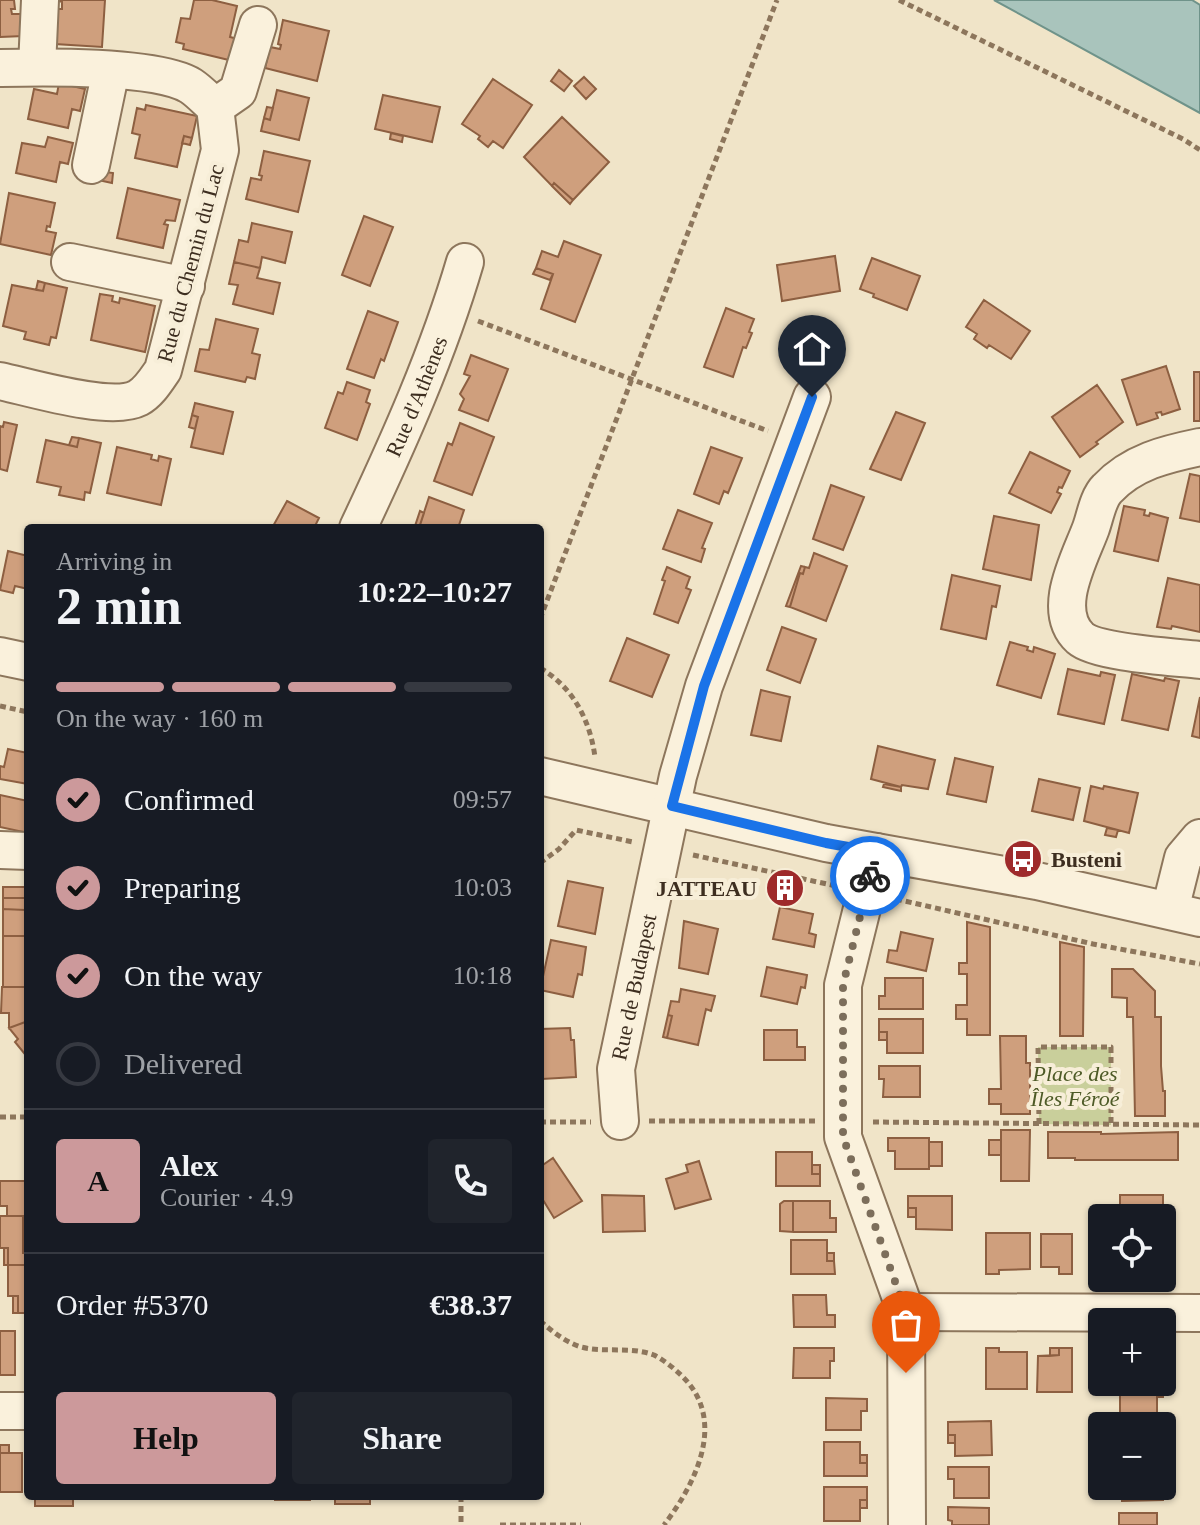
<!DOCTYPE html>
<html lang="en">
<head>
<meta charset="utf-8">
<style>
  body { margin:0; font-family:Georgia,serif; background:#20242c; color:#f1f3f6; height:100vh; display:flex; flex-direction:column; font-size:30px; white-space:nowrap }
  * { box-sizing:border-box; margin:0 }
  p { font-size:26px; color:#9ea1a6 }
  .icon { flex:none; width:44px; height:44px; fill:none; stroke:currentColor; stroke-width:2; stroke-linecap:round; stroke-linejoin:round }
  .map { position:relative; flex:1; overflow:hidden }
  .panel { position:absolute; left:24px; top:524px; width:520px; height:976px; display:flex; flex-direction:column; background:#171b24; border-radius:8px; box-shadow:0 2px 6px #0004 }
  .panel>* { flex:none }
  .tools { position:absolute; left:1088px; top:1204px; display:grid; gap:16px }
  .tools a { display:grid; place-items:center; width:88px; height:88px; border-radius:8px; background:#171b24; box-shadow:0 2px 6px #0004; font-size:40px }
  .pin { position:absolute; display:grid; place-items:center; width:68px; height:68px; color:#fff; margin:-82px -34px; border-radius:50% 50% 50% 0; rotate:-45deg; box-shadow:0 0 8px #0007 }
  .pin .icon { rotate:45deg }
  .courier { position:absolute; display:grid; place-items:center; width:80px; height:80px; margin:-40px; border:6px solid #1a73e8; border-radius:50%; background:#fff; color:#222; box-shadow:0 2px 10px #0007 }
  .headline em { font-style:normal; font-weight:600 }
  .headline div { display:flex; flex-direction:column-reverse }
  .headline { display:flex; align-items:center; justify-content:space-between; height:136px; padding:0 32px }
  h1 { font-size:52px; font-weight:600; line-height:60px }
  .bar { display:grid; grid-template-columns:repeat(4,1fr); gap:12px 8px; align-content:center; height:96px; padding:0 32px }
  .bar i { height:10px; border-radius:6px; background:#363941 }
  .bar .selected { background:#cc999b }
  .bar p { grid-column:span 4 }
  .line { display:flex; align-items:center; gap:20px; padding:0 32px; border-top:2px solid #363941 }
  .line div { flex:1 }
  .round { display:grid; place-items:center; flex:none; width:84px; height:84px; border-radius:8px; background:#20242c }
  ol { padding:0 32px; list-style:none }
  li { display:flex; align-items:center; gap:24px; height:88px }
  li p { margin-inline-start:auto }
  li .icon { padding:8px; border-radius:50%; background:#cc999b; color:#111; stroke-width:4 }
  li:last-child { color:#9ea1a6 }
  li i { width:44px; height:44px; border:4px solid #363941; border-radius:50% }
  .button { display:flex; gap:16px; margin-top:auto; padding:16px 32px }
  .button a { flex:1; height:92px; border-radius:8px; background:#cc999b; color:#111; font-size:32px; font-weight:600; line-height:92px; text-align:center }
  .button a+a { background:#20242c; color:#f1f3f6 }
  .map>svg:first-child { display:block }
</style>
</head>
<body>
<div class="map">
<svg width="1200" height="1525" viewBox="0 0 1200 1525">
  <rect width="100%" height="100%" fill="#f0e4c8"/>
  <!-- green -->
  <path fill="#c9cf9b" d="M1038 1047H1111V1125L1039 1124Z"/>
  <!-- water -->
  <path fill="#a9c4bc" stroke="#6f938a" stroke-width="2" d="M994 0H1192L1200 5V113Z"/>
  <!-- building -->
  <path fill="#cf9f7d" stroke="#8d5f41" stroke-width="2" d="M0 0H14L15 9H11L12 14H22L23 36 0 37Z
    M57 0H105L102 47 55 44 57 9H62V2Z
    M194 0H212L237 6 230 37 238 39 233 61 183 49 184 44 176 42 181 18 190 19Z
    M283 20 329 31 317 81 265 68 270 47 280 49 281 45 278 44Z
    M559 70 572 81 564 91 551 81Z
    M584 77 596 89 586 99 574 86Z
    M493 79 532 105 503 148 493 141 488 147 478 139 480 136 462 124Z
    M59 83 85 89 80 111 72 109 68 128 28 119 34 89 57 94Z
    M277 90 309 98 299 140 261 131 264 118 270 120Z
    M383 95 440 107 432 142 375 129Z
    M146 105 197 116 192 138 184 136 177 167 135 158 140 135 132 133 137 108 145 110Z
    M267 107 273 108 270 120 264 118Z
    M562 117 609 162 573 200 554 183 552 186 524 157Z
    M391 133 403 136 402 142 390 139Z
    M184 136 192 138 190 145 182 143Z
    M48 137 73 143 68 164 60 162 56 182 16 173 22 143 45 147Z
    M264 151 310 161 298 212 246 199 251 178 261 180 262 176 259 175Z
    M99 171 113 173 112 183 98 180Z
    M554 183 573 200 570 204 552 186Z
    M128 188 180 200 175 221 166 220 164 224 168 225 163 248 117 238Z
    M9 193 55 203 50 227 47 226 46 231 56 233 51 255 0 244Z
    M364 216 393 227 370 286 342 275Z
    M252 223 292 232 285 263 262 257 260 268 234 262 239 240 248 242Z
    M564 241 601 255 575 322 541 309 553 274 536 268 542 251 558 257Z
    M835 256 840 291 782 301 777 265Z
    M872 258 920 276 907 310 873 297 874 294 860 289Z
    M234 262 260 268 257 278 280 283 273 314 233 304 238 285 229 284Z
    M536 268 553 274 550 280 533 274Z
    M38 281 45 283 43 291 36 290Z
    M45 283 67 288 56 338 51 337 49 345 24 339 26 332 3 326 12 285 43 291Z
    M100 294 113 296 112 301 119 303 120 298 155 306 145 352 91 340Z
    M984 300 1030 331 1011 359 989 345 987 348 974 339 977 334 966 327Z
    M726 308 754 319 749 332 752 333 746 348 743 347 733 377 704 367Z
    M368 311 398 322 384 361 381 359 374 378 347 369Z
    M216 319 258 329 252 353 260 355 255 379 247 377 245 382 195 371 200 349 209 350Z
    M471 355 508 369 488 421 459 410 464 399 460 394 470 376 464 374Z
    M1166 366 1180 409 1162 415 1161 412 1156 413 1158 418 1137 425 1122 380Z
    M1194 372H1200V421H1194Z
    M347 382 370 390 366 402 370 404 357 440 325 428 338 392 343 394Z
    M1097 385 1123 422 1096 442 1098 444 1080 457 1052 417Z
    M195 403 233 412 223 454 191 447 198 417 192 415Z
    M896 412 925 423 901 480 870 469Z
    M192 415 198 417 195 429 189 427Z
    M4 422 17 425 7 471 0 469V426L3 427Z
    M460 423 494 437 472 495 434 481 448 443 452 445Z
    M72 437 79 438 77 447 69 445Z
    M79 438 101 443 90 493 85 492 84 500 59 495 61 487 37 482 46 440 77 447Z
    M117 447 152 455 151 459 158 461 159 456 171 459 161 505 107 493Z
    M711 447 742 458 728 493 724 491 719 504 694 494Z
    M1030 452 1070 471 1062 488 1059 487 1057 492 1061 494 1051 513 1009 493Z
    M1190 474 1200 476V522L1180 518Z
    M831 485 864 497 843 550 813 539Z
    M429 497 464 510 458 528H419Z
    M287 501 319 518 314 528H272Z
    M1124 506 1145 510 1144 515 1149 516 1150 513 1168 518 1158 561 1114 551Z
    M678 510 712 523 702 548 705 549 701 562 663 549Z
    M420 511 424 513 419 528 415 526Z
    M994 516 1039 525 1031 580 983 569Z
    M8 551 28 556V589L15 586 13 593 0 590Z
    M814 553 847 566 826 621 790 607 800 573 803 574 805 567 809 568Z
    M801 566 805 567 803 574 800 573 790 607 786 606Z
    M667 567 690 577 686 588 691 590 678 623 654 614 665 581 662 580Z
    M952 575 1000 586 996 607 992 606 986 639 941 629Z
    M1168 578 1200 585V632L1172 626 1171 629 1157 627Z
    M782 627 816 639 800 683 767 670Z
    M627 638 669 655 652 697 610 681Z
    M1010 642 1028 647 1027 650 1033 652 1034 647 1055 654 1041 698 997 685Z
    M1068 669 1100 676 1101 672 1115 675 1104 724 1058 714Z
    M1132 674 1164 681 1165 678 1179 681 1168 730 1122 720Z
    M761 690 790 697 781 741 751 735Z
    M1200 697V738L1192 736Z
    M878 746 935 760 928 789 902 785 901 787 871 779Z
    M8 749 28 753V784L0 779V766L4 767Z
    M955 758 993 767 986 802 947 794Z
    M1039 779 1080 788 1073 820 1032 811Z
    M884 784 901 787V791L883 787Z
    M1091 786 1103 789 1104 786 1138 793 1129 833 1084 821Z
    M0 795 28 801V833L0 827Z
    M1107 828 1118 830 1116 837 1105 835Z
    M776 880 796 886 794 897 773 891Z
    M568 881 603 888 595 934 558 926Z
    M3 887H25V898H3Z
    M3 898H25V910L3 909Z
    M25 898H28V929H25V936H3V909L25 910Z
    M780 907 813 914 809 933 816 935 814 947 773 939Z
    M684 921 718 929 708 974 679 968Z
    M967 922 990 927V1035H967V1019H956V1005H967V974H959V963H967Z
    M901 932 933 939 926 971 887 962 889 950 897 951Z
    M3 936H25L28 987H3Z
    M551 940 586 947 582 975 578 974 573 997 540 990Z
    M1060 942 1084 947 1083 1036H1060Z
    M767 967 807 975 805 988 801 987 797 1004 761 996Z
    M1112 969H1133L1155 991V1017H1161V1066L1163 1091H1165V1116H1135L1133 1017H1127V998L1112 997Z
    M885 978H923V1009H879V996H885Z
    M2 987H28V1021L9 1028V1013H1Z
    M681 989 715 996 711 1011 706 1009 698 1045 667 1038 672 1016 668 1015 671 1001 679 1002Z
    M668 1015 672 1016 667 1038 663 1037Z
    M879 1019H923V1053H887V1032H879Z
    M28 1021V1058L15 1042 18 1039 9 1028Z
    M570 1028 571 1040H574L576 1077 542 1079 540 1029Z
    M764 1030H797V1047H805V1060H764Z
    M879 1032H887V1040H879Z
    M1000 1036H1026V1063H1030V1114H1001V1104H989V1089H1001Z
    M879 1066H920V1097H883L884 1079H879Z
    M1001 1130H1030L1029 1181H1001Z
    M1048 1132H1101V1134L1178 1132V1160H1075V1158H1048Z
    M888 1138H929V1169H895V1151H888Z
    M989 1140H1001V1155H989Z
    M929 1142H942V1166H929Z
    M776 1152H812V1174H820V1186H776Z
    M553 1158 582 1201 554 1218 540 1195V1167Z
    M699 1161 711 1199 675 1209 666 1179 688 1172 686 1165Z
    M812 1165H820V1174H812Z
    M0 1181H28V1216H7V1206H0Z
    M602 1195 644 1196 645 1231 603 1232Z
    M1120 1195H1163V1207H1156V1218H1120Z
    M908 1196H952V1230L916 1229V1208H908Z
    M784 1201H793V1232L780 1231V1204Z
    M793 1201H830V1218H836V1232H793Z
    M1156 1207H1163V1216H1156Z
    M908 1208H916V1217H908Z
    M0 1216H23V1253H28V1265H8V1248H0Z
    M986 1233H1030V1269L999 1270V1274H986Z
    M1041 1234H1072V1274H1059V1267H1041Z
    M791 1240H827V1261H834L835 1274H791Z
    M4 1248H8V1265H4Z
    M827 1253H834V1261H827Z
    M8 1265H28V1313H18V1296H8Z
    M1117 1278H1149V1283H1117Z
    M793 1295H826L827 1315H835V1327H794Z
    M13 1296H18V1313H13Z
    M0 1331H15V1375H0Z
    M794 1348H834V1361H830V1378H793Z
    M986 1348H999V1352H1027V1389H986Z
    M1050 1348H1059V1355L1050 1356Z
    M1059 1348H1072V1392H1037L1038 1356 1059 1355Z
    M1120 1384H1163V1397H1157V1415H1120Z
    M826 1398 867 1399V1411H861V1430H826Z
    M991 1421 992 1455 955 1456V1435H948V1422Z
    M948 1435H955V1443H948Z
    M824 1442H860V1463H867V1476H824Z
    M0 1445H9V1453H0Z
    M0 1453H22V1492H0Z
    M860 1455H867V1463H860Z
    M948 1467H989V1498H954V1479H948Z
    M1122 1486H1159L1163 1488V1500L1122 1501Z
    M824 1487H867V1500H860V1521H824Z
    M35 1496H73V1506H35Z
    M275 1496H310V1500H275Z
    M335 1496H370V1504H335Z
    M860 1500H867V1508H860Z
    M948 1507 989 1508V1525H952V1521L948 1520Z
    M1119 1513H1157V1525H1119Z"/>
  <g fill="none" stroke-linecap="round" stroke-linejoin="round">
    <defs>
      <g id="minor">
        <path d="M37 67 40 0"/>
        <path d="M0 68C42 67 158 65 191 86 200 92 207 100 215 107L220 150 163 370C156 380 149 392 138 398 111 412 32 388 0 381"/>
        <path d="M215 107 238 91 258 25"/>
        <path d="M91 165 111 70"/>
        <path d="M70 262 186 286"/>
        <path d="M1200 447C1166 454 1132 462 1107 489 1098 498 1095 517 1091 528 1080 558 1050 610 1080 638 1097 653 1175 657 1200 660"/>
        <path id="s1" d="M358 528C399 441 438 354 465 262"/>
        <path d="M0 656 28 662"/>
        <path d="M540 776 826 843 1037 881 1200 918"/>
        <path d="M0 850 28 851"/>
        <path d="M876 852 843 985V1137L906 1312 907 1525"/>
        <path d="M1170 910 1183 858 1200 838"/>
        <path id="s2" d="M620 1121 616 1069 678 776 704 686 812 397"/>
        <path d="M906 1312 1200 1313"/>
        <path d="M0 1411H28"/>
      </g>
    </defs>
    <!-- minor casing -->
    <use href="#minor" stroke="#8d765c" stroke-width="40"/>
    <!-- path -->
    <path stroke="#8d765c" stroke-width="5" stroke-dasharray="6 4" stroke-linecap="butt" d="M899 0 1183 139 1200 150
      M478 321 768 431
      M540 619 777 0
      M540 668C573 687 590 720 595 757
      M0 706 28 712
      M693 855 836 886
      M540 863 559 849 576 830 633 842
      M896 899 1093 944 1200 964
      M0 1117H28
      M649 1121H815
      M540 1122H591
      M873 1122 1200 1125
      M1039 1124 1038 1047H1111V1125
      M540 1321C552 1331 565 1342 581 1347 605 1353 630 1346 654 1355 664 1360 675 1369 683 1377 727 1421 696 1483 664 1525
      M461 1496V1525
      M500 1525H581"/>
    <!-- minor -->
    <use href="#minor" stroke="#faf1dc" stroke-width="36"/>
  </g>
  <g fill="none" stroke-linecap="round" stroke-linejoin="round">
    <!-- done -->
    <path stroke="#7c6e5b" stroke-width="8" stroke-dasharray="0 14.4" d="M870 876 843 985V1137L906 1312V1373"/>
    <!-- route -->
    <path stroke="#1a73e8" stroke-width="10" d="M812 397 704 686 672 806 826 843 876 852 870 876"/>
  </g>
  <!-- icons -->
  <defs>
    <symbol id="bus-disc" viewBox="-11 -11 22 22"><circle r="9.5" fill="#9e2a2b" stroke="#f7eed8"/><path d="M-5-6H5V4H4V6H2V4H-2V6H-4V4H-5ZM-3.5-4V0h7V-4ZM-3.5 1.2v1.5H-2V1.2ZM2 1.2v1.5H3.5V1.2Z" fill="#fff"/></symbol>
    <symbol id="building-disc" viewBox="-11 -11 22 22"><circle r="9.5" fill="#9e2a2b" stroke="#f7eed8"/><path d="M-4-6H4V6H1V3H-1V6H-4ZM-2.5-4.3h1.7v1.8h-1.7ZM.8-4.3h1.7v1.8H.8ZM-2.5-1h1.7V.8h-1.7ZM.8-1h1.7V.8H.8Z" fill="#fff"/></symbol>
  </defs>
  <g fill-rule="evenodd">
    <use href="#bus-disc" x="1001" y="837" width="44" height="44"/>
    <use href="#building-disc" x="763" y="866" width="44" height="44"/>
  </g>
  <g text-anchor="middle" stroke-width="8" stroke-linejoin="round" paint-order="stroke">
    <!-- street labels -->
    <g font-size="22" fill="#3d2e20" stroke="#f7eed8">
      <text transform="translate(190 263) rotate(-75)" y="8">Rue du Chemin du Lac</text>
      <text dy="8" stroke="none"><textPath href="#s1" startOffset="144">Rue d'Athènes</textPath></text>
      <text dy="8" stroke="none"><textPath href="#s2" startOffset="136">Rue de Budapest</textPath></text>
    </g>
    <!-- poi labels -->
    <g font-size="22" font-weight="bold" fill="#3d2e20" stroke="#f7eed8" text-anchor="start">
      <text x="1051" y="867">Busteni</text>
      <text x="757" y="896" text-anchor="end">JATTEAU</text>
    </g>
    <!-- park labels -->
    <g font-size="22" font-style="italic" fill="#4d5a26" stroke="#f7eed8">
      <text x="1075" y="1081">Place des<tspan x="1075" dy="25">Îles Féroé</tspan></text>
    </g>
  </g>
</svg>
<div class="tools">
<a><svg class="icon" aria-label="locate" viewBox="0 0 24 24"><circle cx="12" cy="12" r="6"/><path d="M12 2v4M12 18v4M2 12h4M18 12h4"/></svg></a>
<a>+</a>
<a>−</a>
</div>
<div class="pin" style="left:906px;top:1373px;background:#ea580c"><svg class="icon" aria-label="bag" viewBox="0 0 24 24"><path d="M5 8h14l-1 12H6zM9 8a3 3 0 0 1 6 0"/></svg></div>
<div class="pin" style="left:812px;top:397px;background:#1f2937"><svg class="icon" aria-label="home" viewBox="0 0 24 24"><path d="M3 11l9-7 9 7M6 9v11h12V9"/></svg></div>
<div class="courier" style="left:870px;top:876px"><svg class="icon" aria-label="bike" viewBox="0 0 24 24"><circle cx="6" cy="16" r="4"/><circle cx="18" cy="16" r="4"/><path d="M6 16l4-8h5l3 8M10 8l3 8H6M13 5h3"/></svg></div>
<section class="panel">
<div class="headline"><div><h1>2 min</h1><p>Arriving in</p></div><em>10:22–10:27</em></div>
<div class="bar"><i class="selected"></i><i class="selected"></i><i class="selected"></i><i></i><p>On the way · 160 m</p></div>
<ol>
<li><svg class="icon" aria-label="check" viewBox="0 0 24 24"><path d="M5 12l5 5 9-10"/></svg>Confirmed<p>09:57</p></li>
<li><svg class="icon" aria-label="check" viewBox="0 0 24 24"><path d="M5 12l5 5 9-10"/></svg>Preparing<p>10:03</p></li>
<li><svg class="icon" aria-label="check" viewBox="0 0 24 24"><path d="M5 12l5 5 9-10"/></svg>On the way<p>10:18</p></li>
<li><i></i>Delivered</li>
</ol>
<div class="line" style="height:144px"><b class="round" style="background:#cc999b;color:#111">A</b><div><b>Alex</b><p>Courier · 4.9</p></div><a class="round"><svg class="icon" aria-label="phone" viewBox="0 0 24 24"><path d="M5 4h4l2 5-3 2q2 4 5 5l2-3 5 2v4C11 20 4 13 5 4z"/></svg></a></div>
<div class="line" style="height:104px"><div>Order #5370</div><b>€38.37</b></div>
<div class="button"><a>Help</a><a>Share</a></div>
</section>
</div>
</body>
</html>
